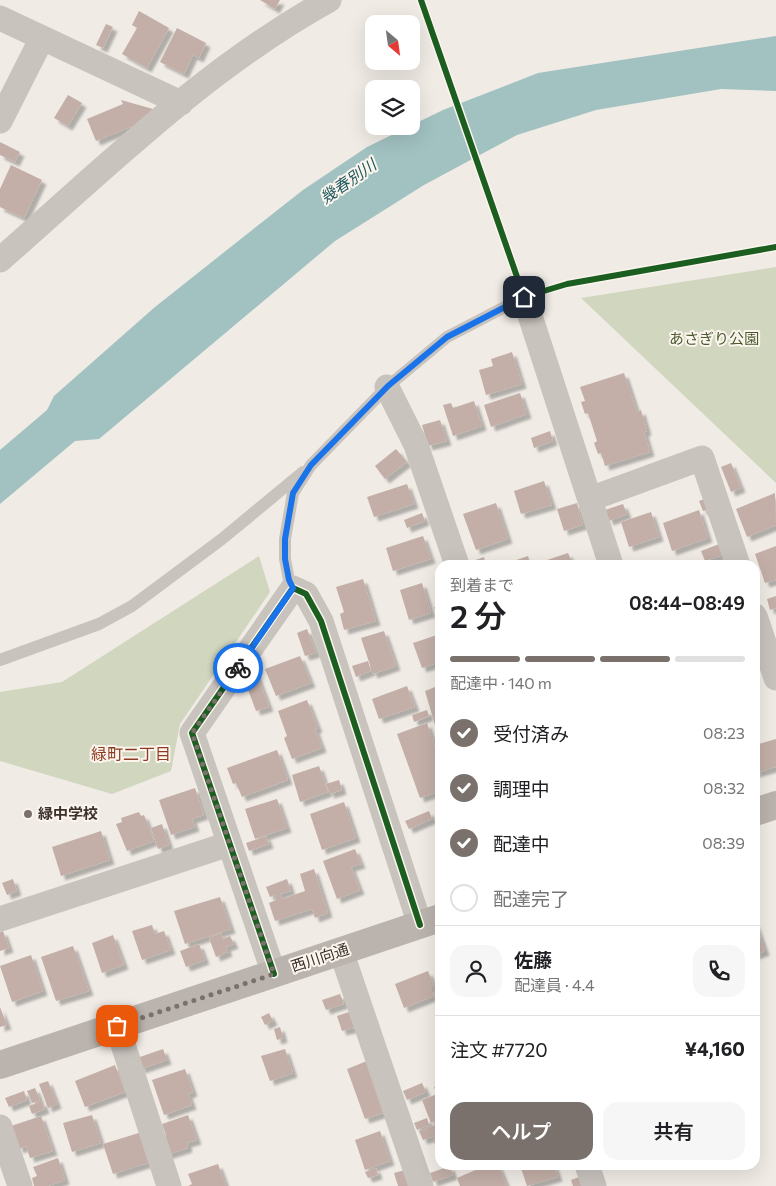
<!DOCTYPE html>
<html lang="ja">
<head>
<meta charset="utf-8">
<style>
  body { margin:0; font-family:Commissioner,"Noto Sans JP",sans-serif; background:#f6f6f6; color:#202124; height:100vh; display:flex; flex-direction:column; font-size:19px; white-space:nowrap }
  * { box-sizing:border-box; margin:0 }
  p { font-size:16px; color:#757577 }
  .icon { flex:none; width:28px; height:28px; fill:none; stroke:currentColor; stroke-width:2; stroke-linecap:round; stroke-linejoin:round }
  .map { position:relative; flex:1; overflow:hidden }
  .panel { position:absolute; left:435px; top:560px; width:325px; height:610px; display:flex; flex-direction:column; background:#fff; border-radius:15px; box-shadow:0 5px 20px #0002 }
  .panel>* { flex:none }
  .needle { width:32px; rotate:151deg }
  .tools { position:absolute; left:365px; top:15px; display:grid; gap:10px }
  .tools a { display:grid; place-items:center; width:55px; height:55px; border-radius:10px; background:#fff; box-shadow:0 5px 20px #0002; font-size:25px }
  .pin { position:absolute; display:grid; place-items:center; width:42px; height:42px; color:#fff; margin:-21px; border-radius:10px; box-shadow:0 2px 8px #0006 }
  .courier { position:absolute; display:grid; place-items:center; width:50px; height:50px; margin:-25px; border:4px solid #1a73e8; border-radius:50%; background:#fff; color:#222; box-shadow:0 1px 6px #0007 }
  .headline em { font-style:normal; font-weight:600 }
  .headline div { display:flex; flex-direction:column-reverse }
  .headline { display:flex; align-items:center; justify-content:space-between; height:85px; padding:0 15px }
  h1 { font-size:32px; font-weight:600; line-height:38px }
  .bar { display:grid; grid-template-columns:repeat(4,1fr); gap:8px 5px; align-content:center; height:60px; padding:0 15px }
  .bar i { height:6px; border-radius:4px; background:#e0e0e0 }
  .bar .on { background:#7a716c }
  .bar p { grid-column:span 4 }
  .line { display:flex; align-items:center; gap:12px; padding:0 15px; border-top:1px solid #e0e0e0 }
  .line div { flex:1 }
  .round { display:grid; place-items:center; flex:none; width:52px; height:52px; border-radius:15px; background:#f6f6f6 }
  ol { padding:0 15px; list-style:none }
  li { display:flex; align-items:center; gap:15px; height:55px }
  li p { margin-inline-start:auto }
  li .icon { padding:5px; border-radius:50%; background:#7a716c; color:#fff; stroke-width:4 }
  li:last-child { color:#757577 }
  li i { width:28px; height:28px; border:2px solid #e0e0e0; border-radius:50% }
  .cta { display:flex; gap:10px; margin-top:auto; padding:10px 15px }
  .cta a { flex:1; height:58px; border-radius:15px; background:#7a716c; color:#fff; font-size:20px; font-weight:600; line-height:58px; text-align:center }
  .cta a+a { background:#f6f6f6; color:#202124 }
  .map>svg:first-child { display:block }
</style>
</head>
<body>
<div class="map">
<svg width="776" height="1186" viewBox="0 0 776 1186">
  <defs>
    <filter id="shadow"><feDropShadow dx="4.5" dy="4.5" stdDeviation="1" flood-color="#0004"/></filter>
  </defs>
  <rect width="100%" height="100%" fill="#f0ebe5"/>
  <!-- green -->
  <path fill="#d1d6bf" d="M776 267V483L581 298Z
    M259 556 270 592 180 724 171 771 112 794 0 761V692L62 682Z"/>
  <!-- water -->
  <path fill="#a1c2c1" d="M776 36V91L721 89 596 110 517 135 424 185 335 241 99 439 75 441 0 504V450L47 410 54 396 155 307 237 242 303 190 367 147 443 110 538 73Z"/>
  <!-- building -->
  <path fill="#c3afa7" filter="url(#shadow)" d="M260 0H280L275 9Z
    M139 11 169 28 147 68 122 54 137 28 132 25Z
    M106 24 113 27 103 48 96 45Z
    M177 28 206 43 199 58 193 55 184 74 160 62Z
    M68 95 82 103 68 126 54 118Z
    M121 100 153 109 132 131 130 127 96 141 87 119 123 104Z
    M0 142 20 152 15 162 0 155Z
    M11 165 42 180 24 218 0 207V189Z
    M512 352 522 384 486 395 479 370 493 366 491 359Z
    M624 373 637 412 641 410 647 431 644 432 650 452 605 466 601 453 598 454 594 443 597 441 588 413 585 414 581 402 585 401 580 387Z
    M520 393 527 414 491 427 484 405Z
    M474 401 482 426 453 436 443 405 451 403 453 408Z
    M440 420 447 441 428 446 422 425Z
    M550 431 553 441 534 448 531 438Z
    M396 449 407 462 385 479 375 466Z
    M731 463 741 488 731 492 721 467Z
    M544 481 552 505 521 514 514 491Z
    M407 484 414 504 374 517 367 497Z
    M775 493 776 525 747 537 736 509Z
    M707 498 710 509 703 511 699 501Z
    M496 503 508 539 476 550 463 514Z
    M577 503 583 525 564 531 557 509Z
    M623 504 627 514 609 521 605 510Z
    M699 510 708 538 672 551 663 523Z
    M651 512 659 537 629 547 621 522Z
    M422 513 425 521 407 528 404 520Z
    M423 536 431 559 393 571 386 548Z
    M722 543 726 554 705 561 701 551Z
    M776 546V580L765 583 755 554Z
    M568 553 573 565H539L538 563Z
    M528 556 531 565H502Z
    M484 557 486 565H467V563Z
    M363 579 376 621 344 630 340 614 344 612 336 587Z
    M422 583 431 613 409 620 400 590Z
    M776 596V608L770 610 767 599Z
    M440 605V612L436 614 434 607Z
    M307 629 316 653 305 656 297 633Z
    M384 631 396 666 373 674 361 638Z
    M440 634V662L422 668 413 643Z
    M300 656 311 683 276 696 265 669Z
    M368 661 371 671 356 677 352 666Z
    M256 673 269 707 256 711 247 687Z
    M440 685V723L435 725 425 691Z
    M407 686 415 707 379 719 372 699Z
    M307 700 318 728 315 729 322 748 292 759 284 738 287 736 278 711Z
    M427 710 429 716 414 722 412 715Z
    M427 723 440 762V791L420 798 397 734Z
    M776 739V767L755 773V745Z
    M277 750 288 780 242 797 236 783 233 784 227 768Z
    M319 766 328 792 300 802 292 775Z
    M339 780 342 790 330 794 326 784Z
    M195 788 204 815 192 819 195 827 171 835 159 800Z
    M277 799 287 828 255 839 245 809Z
    M344 802 356 838 322 850 310 814Z
    M429 811 432 819 409 829 405 821Z
    M139 812 141 816 144 815 154 841 127 851 116 824 122 822 121 818Z
    M162 824 169 845 158 849 151 828Z
    M101 831 110 860 61 876 52 847Z
    M266 836 269 844 249 851 246 843Z
    M355 849 361 864 351 867 360 890 337 899 323 861Z
    M314 869 328 913 315 918 312 909 275 921 269 903 276 900 275 895 270 897 266 887 287 879 291 891 280 894 282 899 305 891 300 874Z
    M13 879 17 891 7 895 2 883Z
    M220 897 231 929 185 944 174 911Z
    M755 922 765 951 755 955Z
    M152 925 155 934 164 931 171 950 142 960 132 931Z
    M3 931 9 948 0 951V932Z
    M221 933 223 939 230 936 234 944 226 947 228 952 216 957 209 938Z
    M113 935 124 965 102 973 92 943Z
    M199 944 205 960 186 967 180 951Z
    M73 946 89 991 56 1001 41 957Z
    M31 955 43 991 12 1002 0 966Z
    M428 971 434 986 430 988 434 996 404 1008 395 984Z
    M340 994 344 1004 326 1010 322 1000Z
    M0 1007 7 1025 0 1027Z
    M349 1012 354 1028 342 1031 337 1016Z
    M269 1013 273 1021 265 1025 261 1017Z
    M280 1027 283 1038 277 1040 274 1029Z
    M163 1049 167 1060 141 1069 137 1058Z
    M285 1049 293 1073 270 1081 261 1056Z
    M367 1061 386 1112 365 1119 347 1069Z
    M115 1065 125 1092 85 1107 75 1081Z
    M185 1069 193 1092 188 1094 192 1105 164 1115 152 1080Z
    M48 1081 57 1104 48 1108 39 1084Z
    M422 1083 426 1092 407 1100 403 1091Z
    M440 1084V1119L431 1123 422 1100 437 1094 434 1087Z
    M35 1088 40 1100 32 1103 27 1091Z
    M24 1091 27 1100 9 1107 5 1098Z
    M42 1101 45 1109 32 1114 29 1106Z
    M92 1115 101 1143 72 1152 63 1123Z
    M188 1115 197 1140 187 1143 188 1148 166 1155 160 1137 166 1135 162 1124Z
    M41 1116 53 1151 30 1158 26 1146 19 1149 11 1126Z
    M427 1118 429 1125 417 1130 414 1123Z
    M437 1124 440 1134 423 1140 419 1131Z
    M380 1131 390 1161 365 1170 355 1140Z
    M142 1132 151 1162 113 1174 103 1144Z
    M440 1137V1158L433 1139Z
    M58 1158 65 1180 48 1186H34L32 1178 37 1176 33 1167Z
    M218 1164 226 1186H188L192 1184 188 1174Z
    M487 1165H498L507 1186H460L457 1178Z
    M520 1165H554L558 1177 527 1186Z
    M450 1166 453 1175 433 1182 430 1173Z
    M376 1168 378 1175 368 1178 365 1172Z
    M405 1170 409 1186H398L394 1173Z
    M579 1177 583 1186H573L571 1180Z"/>
  <g fill="none" stroke-linecap="round" stroke-linejoin="round">
    <!-- lane -->
    <path stroke="#c9c3be" stroke-width="12" d="M293 588 289 580 285 559V539L293 493 311 465 387 387 447 337 524 297
      M0 660 99 624 132 606 222 539 303 472"/>
    <!-- street -->
    <path stroke="#c9c3be" stroke-width="25" d="M0 18 181 103
      M0 121 42 38
      M0 260C105 168 206 68 329 0
      M524 297 611 565
      M387 387 416 445 457 565
      M590 499 702 458 738 565
      M755 616 776 678
      M0 919 229 844
      M341 951 421 1186
      M274 974 192 733 293 588 306 594 321 621 420 925
      M117 1026 169 1186
      M0 1127 20 1186
      M587 1165 594 1186"/>
    <!-- secondary -->
    <path stroke="#bab3ae" stroke-width="28" d="M755 812 776 805
      M0 1065 440 918"/>
    <defs>
      <path id="cycleway" d="M421 0 524 297 567 284 776 247
        M274 974 192 733 293 588 306 594 321 621 420 925"/>
    </defs>
    <!-- cycleway casing -->
    <use href="#cycleway" stroke="#fbf5ee" stroke-width="9"/>
    <!-- cycleway -->
    <use href="#cycleway" stroke="#1b5e20" stroke-width="6"/>
  </g>
  <g fill="none" stroke-linecap="round" stroke-linejoin="round">
    <!-- done -->
    <path stroke="#7a716c" stroke-width="5" stroke-dasharray="0 9" d="M117 1026 274 974 192 733 238 668"/>
    <!-- route -->
    <path stroke="#1a73e8" stroke-width="6" d="M238 668 293 588 289 580 285 559V539L293 493 311 465 388 386 447 337 524 297"/>
  </g>
  <!-- markers -->
  <circle fill="#7a716c" stroke="#fbf5ee" stroke-width="2" cx="28" cy="814" r="5"/>
  <g text-anchor="middle" stroke-width="4" stroke-linejoin="round" paint-order="stroke">
    <!-- park labels -->
    <g font-size="15" fill="#4a5a2e" stroke="#fbf5ee">
      <text x="714" y="344">あさぎり公園</text>
    </g>
    <!-- poi labels -->
    <g font-size="15" font-weight="bold" fill="#3b302b" stroke="#fbf5ee" text-anchor="start">
      <text x="38" y="819">緑中学校</text>
    </g>
    <!-- street labels -->
    <g font-size="15" fill="#3b302b" stroke="#fbf5ee">
      <text transform="translate(320 958) rotate(-18)" y="5">西川向通</text>
    </g>
    <!-- water labels -->
    <g font-size="16" font-style="italic" fill="#1f5a5e" stroke="#fbf5ee">
      <text transform="translate(348 181) rotate(-35)" y="6">幾春別川</text>
    </g>
    <!-- neighbourhood labels -->
    <g font-size="16" fill="#8c3b22" stroke="#fbf5ee">
      <text x="131" y="760">緑町二丁目</text>
    </g>
  </g>
</svg>
<div class="tools">
<a><svg class="needle" viewBox="-14 -14 28 28"><path d="M0-13l5 13h-10z" fill="#e53935"/><path d="M0 13l5-13h-10z" fill="#757577"/></svg></a>
<a><svg class="icon" aria-label="layers" viewBox="0 0 24 24"><path d="M12 4l9 5-9 5-9-5zM3 14l9 5 9-5"/></svg></a>
</div>
<div class="pin" style="left:117px;top:1026px;background:#ea580c"><svg class="icon" aria-label="bag" viewBox="0 0 24 24"><path d="M5 8h14l-1 12H6zM9 8a3 3 0 0 1 6 0"/></svg></div>
<div class="pin" style="left:524px;top:297px;background:#1f2937"><svg class="icon" aria-label="home" viewBox="0 0 24 24"><path d="M3 11l9-7 9 7M6 9v11h12V9"/></svg></div>
<div class="courier" style="left:238px;top:668px"><svg class="icon" aria-label="bike" viewBox="0 0 24 24"><circle cx="6" cy="16" r="4"/><circle cx="18" cy="16" r="4"/><path d="M6 16l4-8h5l3 8M10 8l3 8H6M13 5h3"/></svg></div>
<section class="panel">
<div class="headline"><div><h1>2 分</h1><p>到着まで</p></div><em>08:44–08:49</em></div>
<div class="bar"><i class="on"></i><i class="on"></i><i class="on"></i><i></i><p>配達中 · 140 m</p></div>
<ol>
<li><svg class="icon" aria-label="check" viewBox="0 0 24 24"><path d="M5 12l5 5 9-10"/></svg>受付済み<p>08:23</p></li>
<li><svg class="icon" aria-label="check" viewBox="0 0 24 24"><path d="M5 12l5 5 9-10"/></svg>調理中<p>08:32</p></li>
<li><svg class="icon" aria-label="check" viewBox="0 0 24 24"><path d="M5 12l5 5 9-10"/></svg>配達中<p>08:39</p></li>
<li><i></i>配達完了</li>
</ol>
<div class="line" style="height:90px"><a class="round"><svg class="icon" aria-label="person" viewBox="0 0 24 24"><circle cx="12" cy="8" r="4"/><path d="M4 21q1-7 8-7t8 7"/></svg></a><div><b>佐藤</b><p>配達員 · 4.4</p></div><a class="round"><svg class="icon" aria-label="phone" viewBox="0 0 24 24"><path d="M5 4h4l2 5-3 2q2 4 5 5l2-3 5 2v4C11 20 4 13 5 4z"/></svg></a></div>
<div class="line" style="height:65px"><div>注文 #7720</div><b>¥4,160</b></div>
<div class="cta"><a>ヘルプ</a><a>共有</a></div>
</section>
</div>
</body>
</html>
